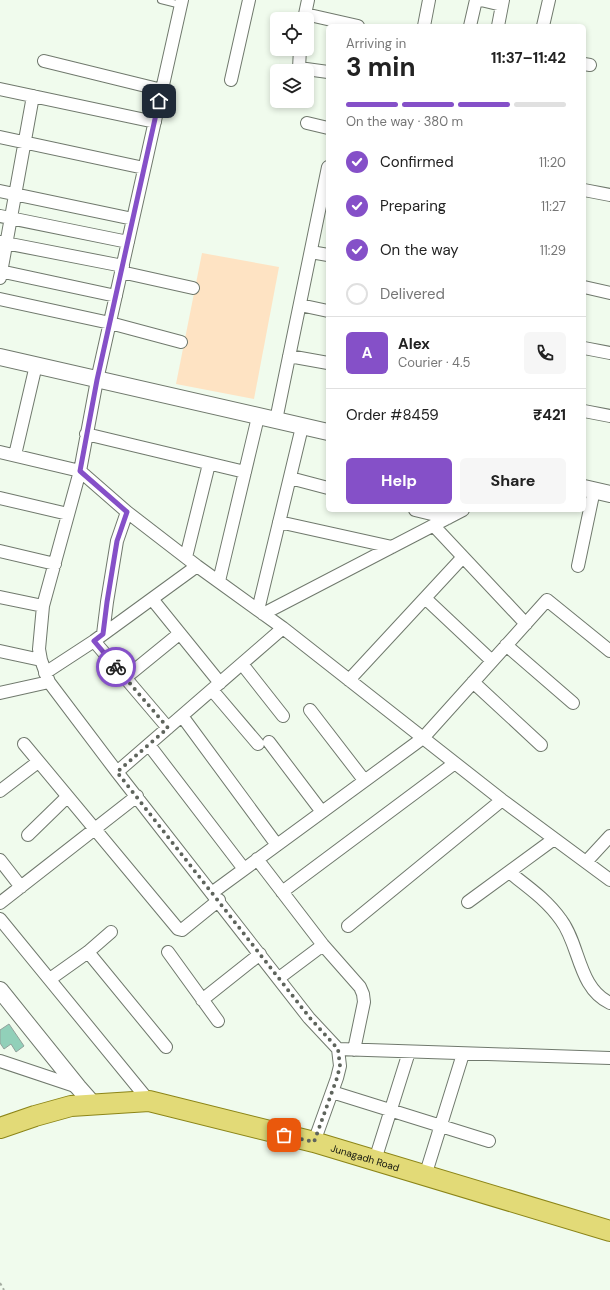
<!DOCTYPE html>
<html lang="en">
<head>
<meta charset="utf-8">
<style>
  body { margin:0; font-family:"DM Sans",sans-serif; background:#f6f6f6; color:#222; height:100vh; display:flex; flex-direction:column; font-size:15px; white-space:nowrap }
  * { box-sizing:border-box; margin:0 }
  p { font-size:13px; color:#767676 }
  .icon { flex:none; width:22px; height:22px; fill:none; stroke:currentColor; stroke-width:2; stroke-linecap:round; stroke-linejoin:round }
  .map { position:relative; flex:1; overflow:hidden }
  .drawer { position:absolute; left:326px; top:24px; width:260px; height:488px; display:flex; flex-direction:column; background:#fff; border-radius:6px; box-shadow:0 2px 6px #0003 }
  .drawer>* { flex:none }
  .controls { position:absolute; left:270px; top:12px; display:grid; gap:8px }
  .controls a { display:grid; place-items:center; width:44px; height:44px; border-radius:6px; background:#fff; box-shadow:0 2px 6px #0003; font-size:20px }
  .pin { position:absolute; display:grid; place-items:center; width:34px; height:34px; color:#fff; margin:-17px; border-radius:8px; box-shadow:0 2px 6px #0006 }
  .courier { position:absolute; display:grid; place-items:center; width:40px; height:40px; margin:-20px; border:3px solid #8550c8; border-radius:50%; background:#fff; color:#222; box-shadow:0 1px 5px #0007 }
  .summary em { font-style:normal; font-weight:700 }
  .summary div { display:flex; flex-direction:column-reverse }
  .summary { display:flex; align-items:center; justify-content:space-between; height:68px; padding:0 20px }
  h1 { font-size:26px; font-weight:700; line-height:30px }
  .bar { display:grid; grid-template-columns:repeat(4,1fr); gap:6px 4px; align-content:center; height:48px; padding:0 20px }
  .bar i { height:5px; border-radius:3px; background:#e0e0e0 }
  .bar .active { background:#8550c8 }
  .bar p { grid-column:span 4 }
  .line { display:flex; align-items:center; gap:10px; padding:0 20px; border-top:1px solid #e0e0e0 }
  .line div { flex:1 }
  .round { display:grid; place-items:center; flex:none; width:42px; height:42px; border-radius:6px; background:#f6f6f6 }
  ol { padding:0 20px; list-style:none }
  li { display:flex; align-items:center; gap:12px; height:44px }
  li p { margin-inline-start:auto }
  li .icon { padding:4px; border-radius:50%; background:#8550c8; color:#fff; stroke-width:4 }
  li:last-child { color:#767676 }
  li i { width:22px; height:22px; border:2px solid #e0e0e0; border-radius:50% }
  .button { display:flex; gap:8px; margin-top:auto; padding:8px 20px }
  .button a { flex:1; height:46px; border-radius:6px; background:#8550c8; color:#fff; font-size:16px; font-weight:700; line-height:46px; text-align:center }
  .button a+a { background:#f6f6f6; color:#222 }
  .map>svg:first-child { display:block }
</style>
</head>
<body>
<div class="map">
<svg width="610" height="1290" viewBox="0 0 610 1290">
  <rect width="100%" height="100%" fill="#f0fbed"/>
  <!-- green -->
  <path fill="#fee3c3" d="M202 253 279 267 254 399 176 384Z"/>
  <!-- building -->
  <path fill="#91d0b9" stroke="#91a19b" d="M9 1024 24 1046 16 1052 11 1044 4 1049 0 1043V1030Z"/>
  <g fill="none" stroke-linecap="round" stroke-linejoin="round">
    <defs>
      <path id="service" d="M161 0 181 5"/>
      <path id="minor" d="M182 0 97 380 80 471 43 606 39 649 41 660 49 682 117 772 309 1018 338 1049 340 1066 337 1078 314 1142
        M481 0 502 5
        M305 14 358 26
        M304 19 308 0
        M424 26 429 0
        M470 26 476 0
        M498 26 503 0
        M543 26 549 0
        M300 49 299 68 328 72
        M44 61 162 90
        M584 64 590 65
        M231 80 249 0
        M0 89 155 122
        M307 123 328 128
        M0 137 144 168
        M584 190 610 195
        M0 191 133 219
        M0 216 128 242
        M0 242 123 266
        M311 252 328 255
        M0 271 116 296
        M121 272 193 288
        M0 278 33 96
        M584 287 610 293
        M0 299 110 323 181 342
        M300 305 328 311
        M584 348 610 353
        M289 356 328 363
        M584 411 610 416
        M276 420 328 167
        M86 434 245 472
        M0 452 80 471 127 512 197 566 283 628 502 800 610 880
        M15 455 36 365
        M290 478 328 488
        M0 498 68 514
        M415 510 448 518
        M279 522 392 547
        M434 526 526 624
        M0 551 55 564
        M186 557 209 464
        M578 566 594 490
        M219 581 258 417
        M0 597 43 606
        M425 598 492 661
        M152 599 220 683
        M258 610 302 427
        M263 614 463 510
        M103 634 107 602 117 541 127 512
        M94 641 168 728
        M506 645 573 703
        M0 651 41 660
        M242 664 283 716
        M45 673 94 641 197 566
        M125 678 179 634
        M349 680 463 557
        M473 682 541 745
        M212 690 258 744
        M0 693 49 682
        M310 710 364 780
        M182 716 277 845
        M269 742 322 812
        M24 744 178 929 182 930 219 900
        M149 745 244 869
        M117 772 283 628
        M0 791 38 762
        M28 835 67 797
        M257 859 323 945 360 987 363 994 364 1002 354 1050
        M0 860 21 887
        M586 862 610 836
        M509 872C528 887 547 900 561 920 580 945 578 988 610 1003
        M213 892 423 738 547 600 610 651
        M282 892 455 763
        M468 902 554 839
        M0 903 137 796
        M0 919 149 1101
        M348 926 502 800
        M88 952 166 1047
        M168 952 218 1021
        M279 978 323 945
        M50 979 88 952 111 932
        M202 1000 260 954
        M338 1049 610 1058
        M0 1061 78 1087
        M332 1092 489 1141
        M375 1160 409 1052
        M425 1176 463 1054"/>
      <path id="tertiary" d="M0 357 328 432
        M584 488 610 494
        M0 990 78 1087 93 1104"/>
      <g id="primary">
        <path id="s1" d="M0 1128 35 1116 71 1106 149 1101 314 1142 610 1231"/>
      </g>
    </defs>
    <!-- service casing -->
    <use href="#service" stroke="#70796d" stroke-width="8"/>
    <!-- minor casing -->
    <use href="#minor" stroke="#70796d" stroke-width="14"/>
    <!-- tertiary casing -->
    <use href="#tertiary" stroke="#70796d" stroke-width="18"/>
    <!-- primary casing -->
    <use href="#primary" stroke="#8c8518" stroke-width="22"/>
    <!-- path -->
    <path stroke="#a5ada2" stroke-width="2" stroke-dasharray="3 3" stroke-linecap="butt" d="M0 1283 4 1290"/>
    <!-- service -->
    <use href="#service" stroke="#fff" stroke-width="6"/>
    <!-- minor -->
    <use href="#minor" stroke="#fff" stroke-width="12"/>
    <!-- tertiary -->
    <use href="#tertiary" stroke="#fff" stroke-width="16"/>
    <!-- primary -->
    <use href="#primary" stroke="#e2da77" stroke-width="20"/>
  </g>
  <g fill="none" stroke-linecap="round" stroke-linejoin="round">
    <!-- done -->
    <path stroke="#5e645c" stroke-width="4" stroke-dasharray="0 7.2" d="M116 667 168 728 117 772 310 1018 338 1049 340 1066 337 1078 314 1142 284 1135"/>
    <!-- route -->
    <path stroke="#8550c8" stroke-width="5" d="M116 667 94 641 103 634 107 602 117 541 127 512 80 471 97 380 159 101"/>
  </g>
  <g text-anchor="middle" stroke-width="3" stroke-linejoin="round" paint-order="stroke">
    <!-- street labels -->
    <g font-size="10" fill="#10130e" stroke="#fff">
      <text dy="4" stroke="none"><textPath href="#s1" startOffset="376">Junagadh Road</textPath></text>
    </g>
  </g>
</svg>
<div class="controls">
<a><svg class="icon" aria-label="locate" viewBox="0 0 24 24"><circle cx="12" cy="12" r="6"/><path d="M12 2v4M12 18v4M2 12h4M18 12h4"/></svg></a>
<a><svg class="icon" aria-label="layers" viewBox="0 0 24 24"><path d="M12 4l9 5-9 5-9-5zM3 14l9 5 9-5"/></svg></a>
</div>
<div class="pin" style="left:284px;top:1135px;background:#ea580c"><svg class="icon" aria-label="bag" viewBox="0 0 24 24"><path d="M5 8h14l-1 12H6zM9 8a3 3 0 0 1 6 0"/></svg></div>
<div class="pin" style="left:159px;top:101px;background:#1f2937"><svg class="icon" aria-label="home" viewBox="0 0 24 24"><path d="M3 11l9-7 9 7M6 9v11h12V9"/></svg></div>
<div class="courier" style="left:116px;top:667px"><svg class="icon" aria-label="bike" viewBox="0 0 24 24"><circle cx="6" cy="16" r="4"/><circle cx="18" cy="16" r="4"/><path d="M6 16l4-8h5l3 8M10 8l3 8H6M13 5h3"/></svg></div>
<section class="drawer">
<div class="summary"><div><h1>3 min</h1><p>Arriving in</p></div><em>11:37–11:42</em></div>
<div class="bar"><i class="active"></i><i class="active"></i><i class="active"></i><i></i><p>On the way · 380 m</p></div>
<ol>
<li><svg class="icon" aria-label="check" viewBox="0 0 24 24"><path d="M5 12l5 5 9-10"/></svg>Confirmed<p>11:20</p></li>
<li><svg class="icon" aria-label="check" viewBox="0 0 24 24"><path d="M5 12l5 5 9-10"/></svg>Preparing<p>11:27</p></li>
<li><svg class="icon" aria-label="check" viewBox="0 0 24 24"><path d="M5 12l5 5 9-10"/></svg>On the way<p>11:29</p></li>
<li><i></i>Delivered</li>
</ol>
<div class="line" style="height:72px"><b class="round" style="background:#8550c8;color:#fff">A</b><div><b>Alex</b><p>Courier · 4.5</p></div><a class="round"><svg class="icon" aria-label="phone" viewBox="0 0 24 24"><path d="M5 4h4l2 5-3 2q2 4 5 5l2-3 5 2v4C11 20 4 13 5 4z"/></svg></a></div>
<div class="line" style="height:52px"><div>Order #8459</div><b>₹421</b></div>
<div class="button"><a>Help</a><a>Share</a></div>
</section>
</div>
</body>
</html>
